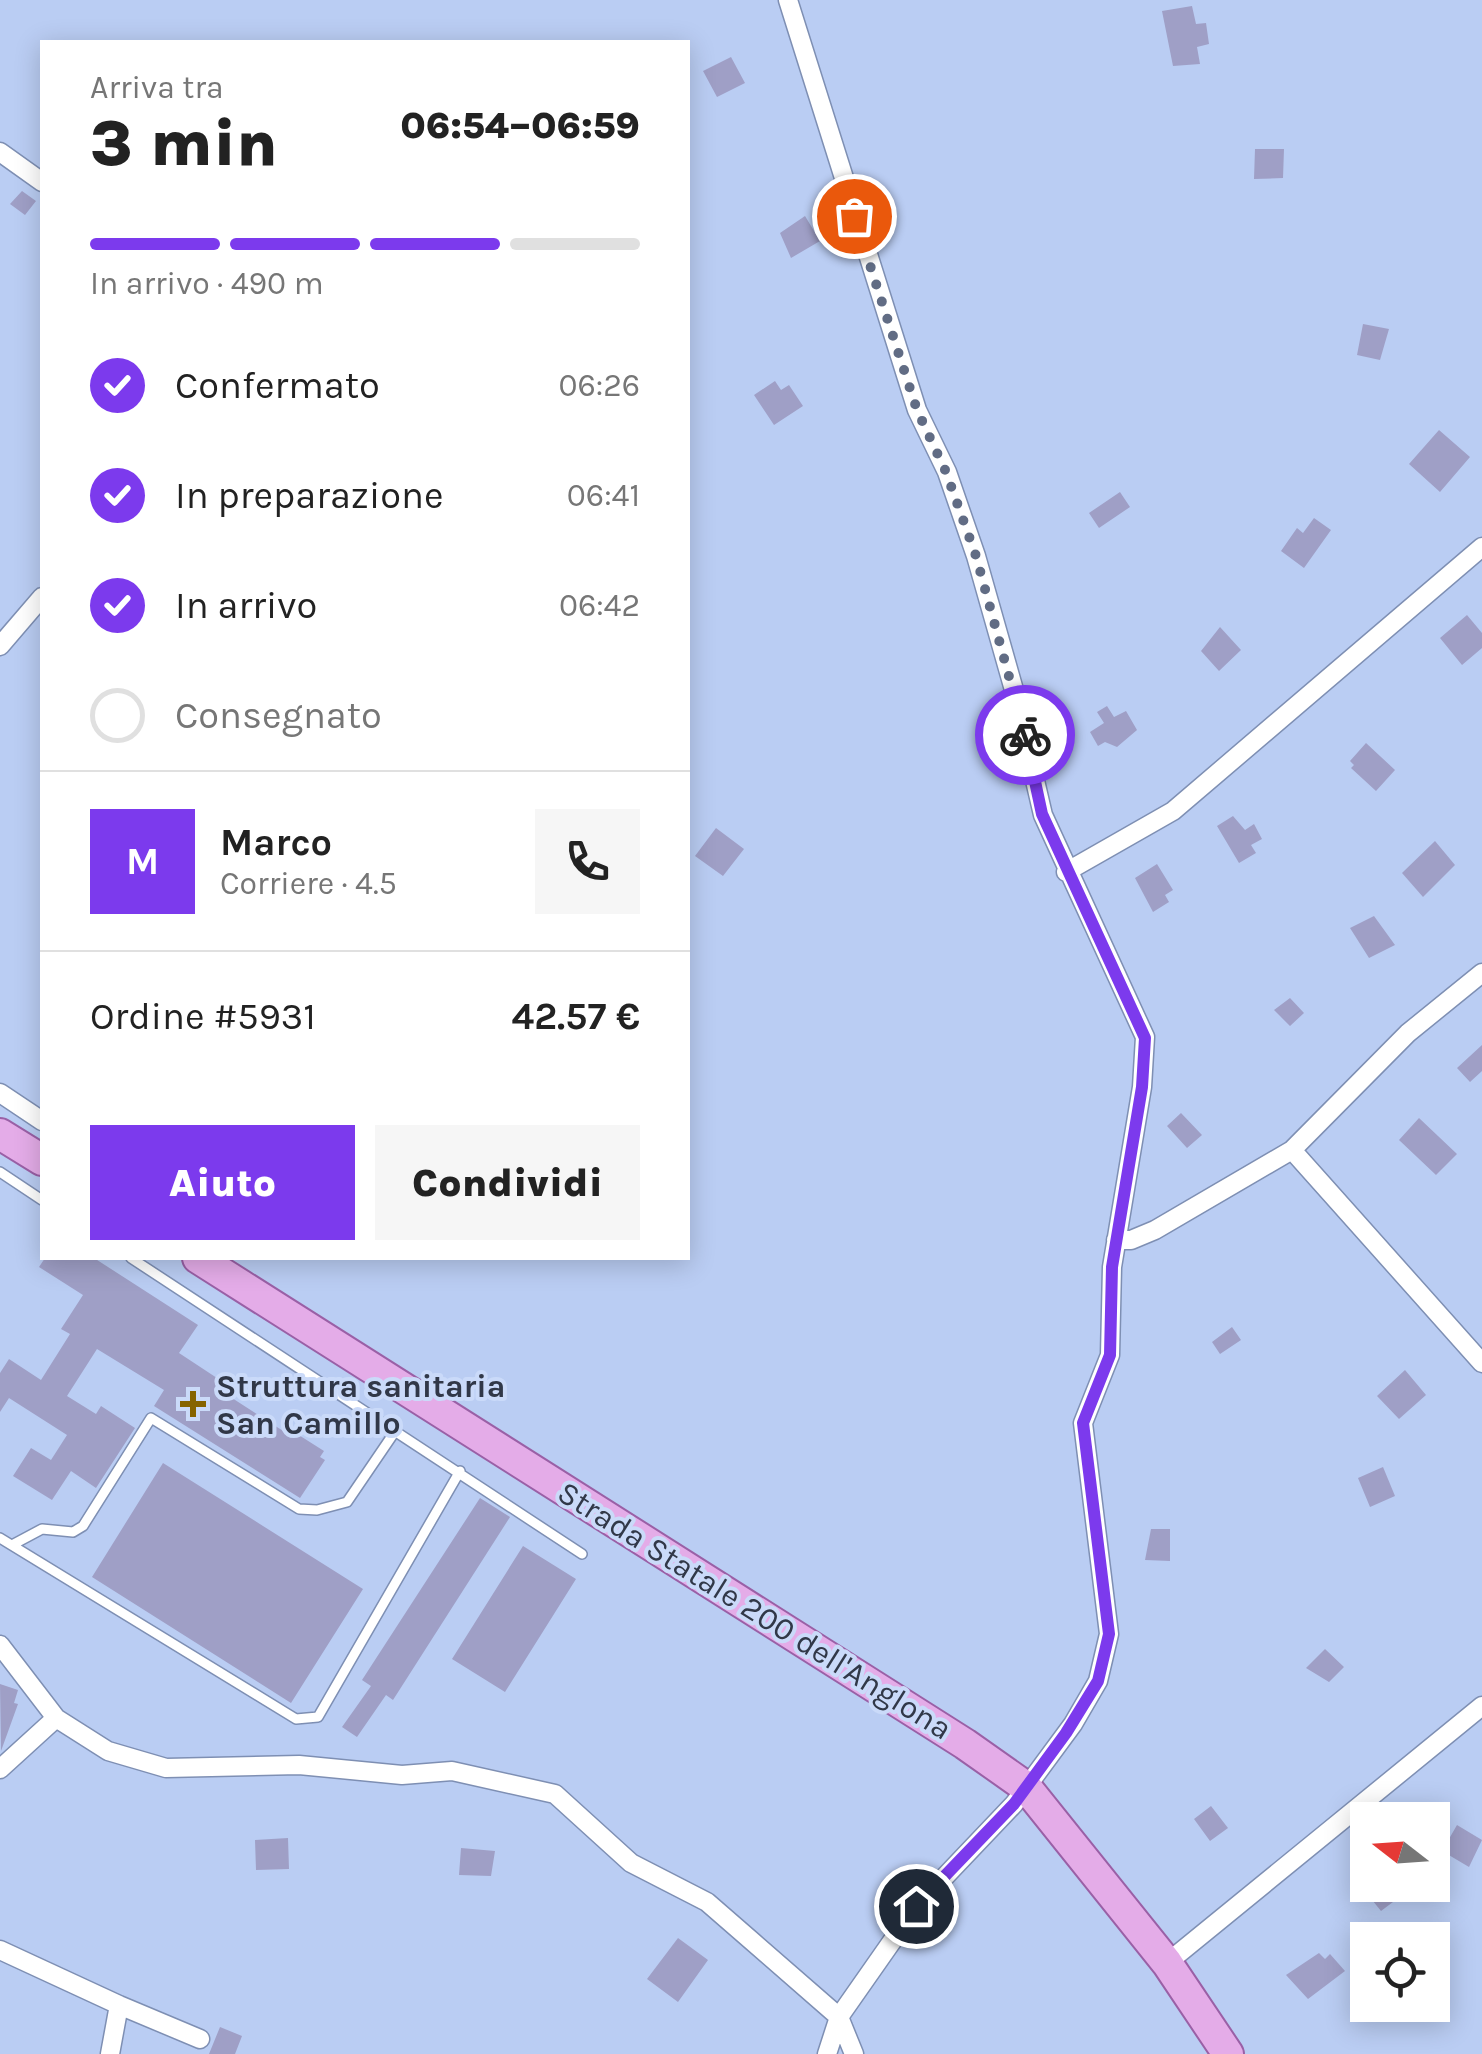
<!DOCTYPE html>
<html lang="it">
<head>
<meta charset="utf-8">
<style>
  body { margin:0; font-family:Karla,sans-serif; background:#f6f6f6; color:#222; height:100vh; display:flex; flex-direction:column; font-size:38px; white-space:nowrap }
  * { box-sizing:border-box; margin:0 }
  p { font-size:32px; color:#767676 }
  .icon { flex:none; width:55px; height:55px; fill:none; stroke:currentColor; stroke-width:2; stroke-linecap:round; stroke-linejoin:round }
  .map { position:relative; flex:1; overflow:hidden }
  .details { position:absolute; left:40px; top:40px; width:650px; height:1220px; display:flex; flex-direction:column; background:#fff; border-radius:0px; box-shadow:0 5px 25px #0003 }
  .details>* { flex:none }
  .needle { width:65px; rotate:287deg }
  .tools { position:absolute; left:1350px; top:1802px; display:grid; gap:20px }
  .tools a { display:grid; place-items:center; width:100px; height:100px; border-radius:0px; background:#fff; box-shadow:0 5px 25px #0003; font-size:50px }
  .pin { position:absolute; display:grid; place-items:center; width:85px; height:85px; color:#fff; margin:-42px; border:5px solid #fff; border-radius:50%; box-shadow:0 2px 10px #0007 }
  .courier { position:absolute; display:grid; place-items:center; width:100px; height:100px; margin:-50px; border:8px solid #7c3aed; border-radius:50%; background:#fff; color:#222; box-shadow:0 2px 12px #0007 }
  .overview em { font-style:normal; font-weight:800 }
  .overview div { display:flex; flex-direction:column-reverse }
  .overview { display:flex; align-items:center; justify-content:space-between; height:170px; padding:0 50px }
  h1 { font-size:65px; font-weight:800; line-height:75px }
  .bar { display:grid; grid-template-columns:repeat(4,1fr); gap:15px 10px; align-content:center; height:120px; padding:0 50px }
  .bar i { height:12px; border-radius:8px; background:#e0e0e0 }
  .bar .active { background:#7c3aed }
  .bar p { grid-column:span 4 }
  .line { display:flex; align-items:center; gap:25px; padding:0 50px; border-top:2px solid #e0e0e0 }
  .line div { flex:1 }
  .round { display:grid; place-items:center; flex:none; width:105px; height:105px; border-radius:0px; background:#f6f6f6 }
  ol { padding:0 50px; list-style:none }
  li { display:flex; align-items:center; gap:30px; height:110px }
  li p { margin-inline-start:auto }
  li .icon { padding:10px; border-radius:50%; background:#7c3aed; color:#fff; stroke-width:4 }
  li:last-child { color:#767676 }
  li i { width:55px; height:55px; border:5px solid #e0e0e0; border-radius:50% }
  .cta { display:flex; gap:20px; margin-top:auto; padding:20px 50px }
  .cta a { flex:1; height:115px; border-radius:0px; background:#7c3aed; color:#fff; font-size:40px; font-weight:800; line-height:115px; text-align:center }
  .cta a+a { background:#f6f6f6; color:#222 }
  .map>svg:first-child { display:block }
</style>
</head>
<body>
<div class="map">
<svg width="1482" height="2054" viewBox="0 0 1482 2054">
  <rect width="100%" height="100%" fill="#bacdf3"/>
  <!-- building -->
  <path fill="#9f9fc6" d="M1192 6 1196 24 1206 23 1209 44 1197 47 1200 64 1173 66 1162 11Z
    M731 57 745 83 717 97 703 71Z
    M1255 149H1284L1283 178 1254 179Z
    M22 191 36 201 25 215 10 204Z
    M805 216 820 241 791 258 780 233Z
    M1363 324 1389 329 1380 360 1357 355Z
    M775 381 781 390 789 385 803 406 774 425 754 395Z
    M1439 430 1470 457 1440 492 1409 464Z
    M1120 492 1130 507 1099 528 1089 513Z
    M1314 518 1331 530 1304 568 1281 551 1297 528 1303 533Z
    M1467 615 1482 633V648L1462 665 1440 638Z
    M1220 627 1241 650 1219 671 1201 651Z
    M1107 706 1114 717 1126 711 1137 730 1117 747 1105 742 1098 746 1090 732 1104 723 1097 712Z
    M1366 743 1395 770 1376 791 1351 768 1354 765 1350 761Z
    M1233 816 1245 830 1254 824 1262 839 1251 845 1256 853 1239 863 1217 826Z
    M716 828 744 849 723 876 695 856Z
    M1435 841 1455 865 1423 897 1402 873Z
    M1157 864 1173 890 1165 895 1169 902 1153 912 1135 878Z
    M1374 916 1395 945 1369 958 1350 928Z
    M1290 998 1304 1013 1290 1026 1274 1010Z
    M1482 1045V1071L1470 1082 1457 1068Z
    M1181 1113 1202 1135 1187 1148 1167 1126Z
    M1419 1118 1457 1154 1436 1175 1399 1140Z
    M45 1258H94L198 1325 179 1353 220 1380 215 1387 291 1436 294 1432 324 1451 320 1457 325 1460 300 1498 154 1406 164 1390 97 1349 67 1396 96 1414 101 1406 135 1428 96 1488 71 1471 52 1500 13 1476 31 1448 51 1460 67 1435 9 1398 0 1412V1373L9 1359 41 1380 70 1334 61 1329 83 1295 39 1267Z
    M1232 1327 1241 1340 1220 1354 1212 1342Z
    M1405 1370 1426 1395 1399 1419 1377 1396Z
    M163 1463 363 1589 291 1703 92 1577Z
    M1383 1467 1395 1496 1370 1507 1358 1478Z
    M480 1498 510 1517 393 1700 386 1695 357 1737 342 1727 371 1686 362 1680Z
    M1151 1529H1170V1561L1145 1560Z
    M523 1546 576 1579 505 1692 452 1659Z
    M1325 1649 1344 1667 1329 1682 1306 1668Z
    M0 1684 18 1690 14 1703 18 1704 1 1751Z
    M1211 1806 1228 1828 1210 1841 1194 1819Z
    M1457 1825 1482 1840 1469 1867 1442 1851Z
    M288 1838 289 1869 256 1870 255 1840Z
    M461 1848 495 1851 491 1876 459 1875Z
    M1360 1885H1398L1405 1893 1381 1911Z
    M678 1938 708 1960 678 2002 647 1979Z
    M1319 1953 1325 1959 1330 1954 1345 1971 1308 1999 1286 1975Z
    M220 2027 242 2036 235 2054H209Z"/>
  <g fill="none" stroke-linecap="round" stroke-linejoin="round">
    <defs>
      <path id="service" d="M0 1172 42 1200
        M131 1258 582 1554
        M0 1538 296 1719 318 1717 460 1471
        M12 1545 42 1529 73 1532 83 1526 151 1418 299 1509 317 1510 347 1502 396 1430"/>
      <path id="minor" d="M788 0 917 410 947 472 976 556 1014 690 1043 815 1145 1037 1142 1087 1112 1267 1110 1355 1083 1423 1109 1634 1098 1681 1073 1724 1014 1804 916 1907 839 2017 827 2054
        M0 152 42 182
        M0 646 42 597
        M1066 872 1173 811 1482 547
        M0 1093 42 1121
        M1292 1150 1482 1363
        M1116 1240H1131L1155 1230 1292 1150 1408 1033 1482 973
        M0 1645 56 1718 108 1751 166 1768 299 1765 402 1775 452 1771 555 1794 631 1863 707 1902 753 1942 839 2017 854 2054
        M0 1769 56 1718
        M0 1950 119 2005
        M1167 1963 1482 1706
        M110 2054 119 2005 200 2039"/>
      <path id="primary" d="M0 1134 42 1160
        M198 1258 965 1744 1026 1787 1167 1963 1228 2054"/>
    </defs>
    <!-- service casing -->
    <use href="#service" stroke="#7e8fb3" stroke-width="12"/>
    <!-- minor casing -->
    <use href="#minor" stroke="#7e8fb3" stroke-width="21"/>
    <!-- primary casing -->
    <use href="#primary" stroke="#9a60a6" stroke-width="34"/>
    <!-- service -->
    <use href="#service" stroke="#fff" stroke-width="9"/>
    <!-- minor -->
    <use href="#minor" stroke="#fff" stroke-width="18"/>
    <!-- primary -->
    <use href="#primary" stroke="#e4ace8" stroke-width="30"/>
  </g>
  <g fill="none" stroke-linecap="round" stroke-linejoin="round">
    <!-- done -->
    <path stroke="#616c84" stroke-width="10" stroke-dasharray="0 18" d="M854 216 917 410 946 472 976 556 1025 735"/>
    <!-- route -->
    <path stroke="#7c3aed" stroke-width="12" d="M916 1906 1014 1804 1066 1733 1098 1681 1109 1634 1083 1423 1110 1355 1112 1267 1142 1087 1145 1038 1042 814 1025 735"/>
  </g>
  <!-- markers -->
  <path fill="#866400" stroke="#cadaf9" stroke-width="4" d="M188 1389h10v10h10v10h-10v10h-10v-10h-10v-10h10z"/>
  <g text-anchor="middle" stroke-width="8" stroke-linejoin="round" paint-order="stroke">
    <!-- poi labels -->
    <g font-size="32" font-weight="bold" fill="#313848" stroke="#cadaf9" text-anchor="start">
      <text x="216" y="1397">Struttura sanitaria<tspan x="216" dy="37">San Camillo</tspan></text>
    </g>
    <!-- street labels -->
    <g font-size="32" fill="#313848" stroke="#cadaf9">
      <text transform="translate(755 1610) rotate(32)" y="11">Strada Statale 200 dell'Anglona</text>
    </g>
  </g>
</svg>
<div class="tools">
<a><svg class="needle" viewBox="-14 -14 28 28"><path d="M0-13l5 13h-10z" fill="#e53935"/><path d="M0 13l5-13h-10z" fill="#767676"/></svg></a>
<a><svg class="icon" aria-label="locate" viewBox="0 0 24 24"><circle cx="12" cy="12" r="6"/><path d="M12 2v4M12 18v4M2 12h4M18 12h4"/></svg></a>
</div>
<div class="pin" style="left:854px;top:216px;background:#ea580c"><svg class="icon" aria-label="bag" viewBox="0 0 24 24"><path d="M5 8h14l-1 12H6zM9 8a3 3 0 0 1 6 0"/></svg></div>
<div class="pin" style="left:916px;top:1906px;background:#1f2937"><svg class="icon" aria-label="home" viewBox="0 0 24 24"><path d="M3 11l9-7 9 7M6 9v11h12V9"/></svg></div>
<div class="courier" style="left:1025px;top:735px"><svg class="icon" aria-label="bike" viewBox="0 0 24 24"><circle cx="6" cy="16" r="4"/><circle cx="18" cy="16" r="4"/><path d="M6 16l4-8h5l3 8M10 8l3 8H6M13 5h3"/></svg></div>
<section class="details">
<div class="overview"><div><h1>3 min</h1><p>Arriva tra</p></div><em>06:54–06:59</em></div>
<div class="bar"><i class="active"></i><i class="active"></i><i class="active"></i><i></i><p>In arrivo · 490 m</p></div>
<ol>
<li><svg class="icon" aria-label="check" viewBox="0 0 24 24"><path d="M5 12l5 5 9-10"/></svg>Confermato<p>06:26</p></li>
<li><svg class="icon" aria-label="check" viewBox="0 0 24 24"><path d="M5 12l5 5 9-10"/></svg>In preparazione<p>06:41</p></li>
<li><svg class="icon" aria-label="check" viewBox="0 0 24 24"><path d="M5 12l5 5 9-10"/></svg>In arrivo<p>06:42</p></li>
<li><i></i>Consegnato</li>
</ol>
<div class="line" style="height:180px"><b class="round" style="background:#7c3aed;color:#fff">M</b><div><b>Marco</b><p>Corriere · 4.5</p></div><a class="round"><svg class="icon" aria-label="phone" viewBox="0 0 24 24"><path d="M5 4h4l2 5-3 2q2 4 5 5l2-3 5 2v4C11 20 4 13 5 4z"/></svg></a></div>
<div class="line" style="height:130px"><div>Ordine #5931</div><b>42.57 €</b></div>
<div class="cta"><a>Aiuto</a><a>Condividi</a></div>
</section>
</div>
</body>
</html>
